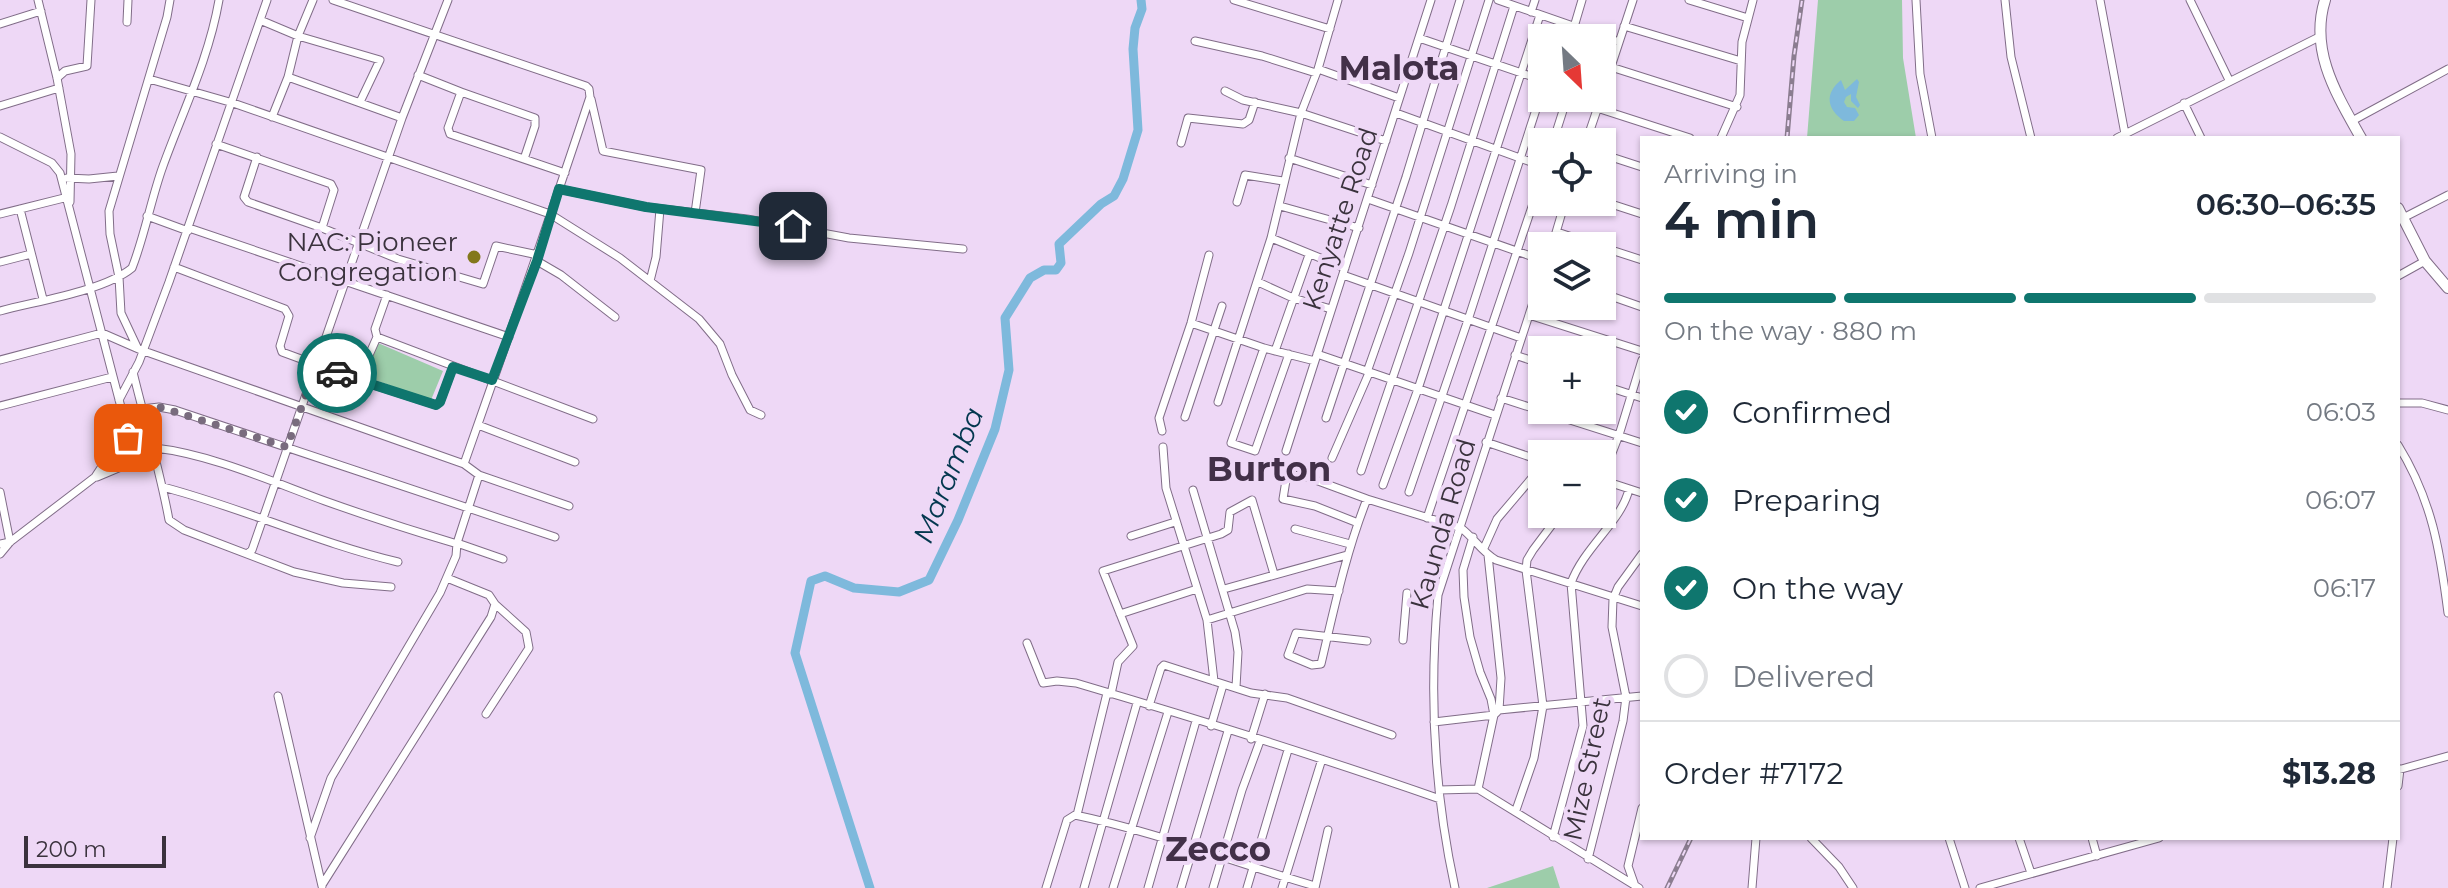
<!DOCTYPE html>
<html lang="en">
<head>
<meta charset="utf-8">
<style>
  body { margin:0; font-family:Montserrat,sans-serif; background:#f2f2f3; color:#1f2937; height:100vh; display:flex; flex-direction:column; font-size:30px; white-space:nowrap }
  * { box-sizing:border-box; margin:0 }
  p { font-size:26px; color:#747a83 }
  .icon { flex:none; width:44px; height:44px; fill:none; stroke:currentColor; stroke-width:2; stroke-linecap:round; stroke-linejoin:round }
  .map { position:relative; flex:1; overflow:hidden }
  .drawer { position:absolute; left:1640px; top:136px; width:760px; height:704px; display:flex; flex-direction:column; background:#fff; border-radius:0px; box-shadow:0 2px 6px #0004 }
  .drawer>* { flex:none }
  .needle { width:52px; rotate:155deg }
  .controls { position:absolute; left:1528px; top:24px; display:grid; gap:16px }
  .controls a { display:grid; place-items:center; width:88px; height:88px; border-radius:0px; background:#fff; box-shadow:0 2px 6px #0004; font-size:40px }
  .scale { position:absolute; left:24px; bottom:20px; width:142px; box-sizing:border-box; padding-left:8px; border:4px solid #3a323d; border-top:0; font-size:22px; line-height:28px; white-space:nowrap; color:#3a323d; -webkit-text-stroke:6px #eed8f6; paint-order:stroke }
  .pin { position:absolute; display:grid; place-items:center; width:68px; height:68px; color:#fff; margin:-34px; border-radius:16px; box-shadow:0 4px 12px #0006 }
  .courier { position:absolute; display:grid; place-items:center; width:80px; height:80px; margin:-40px; border:6px solid #0f766e; border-radius:50%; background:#fff; color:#222; box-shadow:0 2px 10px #0007 }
  .summary em { font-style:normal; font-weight:600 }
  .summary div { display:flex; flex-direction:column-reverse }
  .summary { display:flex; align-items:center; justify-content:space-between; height:136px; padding:0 24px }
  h1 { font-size:52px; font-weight:600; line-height:60px }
  .bar { display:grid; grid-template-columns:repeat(4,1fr); gap:12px 8px; align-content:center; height:96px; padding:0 24px }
  .bar i { height:10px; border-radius:6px; background:#e0e1e3 }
  .bar .current { background:#0f766e }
  .bar p { grid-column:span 4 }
  .line { display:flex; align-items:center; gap:20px; padding:0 24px; border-top:2px solid #e0e1e3 }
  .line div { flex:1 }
  ol { padding:0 24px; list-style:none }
  li { display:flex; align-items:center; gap:24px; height:88px }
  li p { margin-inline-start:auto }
  li .icon { padding:8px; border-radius:50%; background:#0f766e; color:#fff; stroke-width:4 }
  li:last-child { color:#747a83 }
  li i { width:44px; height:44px; border:4px solid #e0e1e3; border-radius:50% }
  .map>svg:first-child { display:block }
</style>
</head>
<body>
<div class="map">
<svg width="2448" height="888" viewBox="0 0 2448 888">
  <rect width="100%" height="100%" fill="#eed8f6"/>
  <!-- green -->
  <path fill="#9dcdaa" d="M1818 0H1902L1903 58 1916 138H1807Z
    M378 343 443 371 431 400 364 376Z
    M1553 866 1560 888H1487Z"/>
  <!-- water -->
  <path fill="#7eb9dc" d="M1857 79 1859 82 1856 97 1860 105 1858 108 1851 101V94L1846 97 1844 102 1847 107 1855 108 1859 115 1854 121H1844C1827 109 1824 94 1841 80L1845 90Z"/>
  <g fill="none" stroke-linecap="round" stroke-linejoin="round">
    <!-- river -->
    <path stroke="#7eb9dc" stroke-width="9" d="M870 888 795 653 811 581 825 576 854 588 899 592 929 580 958 520 995 429 1009 370 1005 318 1030 278 1044 270H1056L1061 263 1059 244 1101 204 1114 196 1123 179 1138 130 1133 49 1135 28 1142 9 1141 0"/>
    <defs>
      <path id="minor" d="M38 0 57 78 71 154 70 202
        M333 0 586 86 589 89 590 97C549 220 507 342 464 464
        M1234 0 1330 29
        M1498 0 1619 42
        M1689 0 1748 18
        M1916 0 1920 74 1932 138
        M2005 0 2011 57 2031 138
        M2100 0 2125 134
        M2190 0 2229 80
        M1531 12 1535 0
        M260 20 298 36 313 0
        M127 22 128 0
        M0 24 41 11
        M1624 26 1741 61
        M1574 27 1582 0
        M1419 38 1542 80
        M1559 38 1564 24
        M1195 41 1262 56 1316 73
        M1611 67 1737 107
        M1318 69 1399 98
        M418 75 461 92 448 128 450 134 565 173
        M288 77 298 36 380 60 360 102
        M57 78 65 71 87 66 91 0
        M149 79 233 103 550 214 620 258 699 319 720 344 732 375 750 410 761 415
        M1225 91 1243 100 1301 113 1386 141
        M461 92 535 118V126L524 159
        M1602 94 1633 0
        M591 99 603 151 701 170 695 213
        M2184 103 2201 138
        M0 106 59 88
        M1597 108 1690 138
        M1396 113 1542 166
        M272 117 288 77 402 118
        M2352 121 2448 69
        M0 137 52 163 60 173 122 411 114 448 95 477 10 542 0 554
        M1721 138 1740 95 1742 42 1753 0
        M2117 138 2319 37
        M1553 142 1567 98
        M1586 142 1601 98
        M1181 143 1188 118 1243 124 1249 120 1255 102
        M216 144 331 184 334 190 322 228
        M1602 154 1642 167
        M257 157 244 197 248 202 322 228 398 259 483 284 496 246 538 255
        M1289 158 1372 185
        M67 178 89 179 118 176
        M559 189 646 207 747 219 849 238 963 249
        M1368 199 1542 260
        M1602 201 1642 214
        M1237 202 1245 175 1283 181
        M1280 206 1359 228
        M20 209 43 299
        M0 214 68 197
        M147 216 188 231
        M2403 218 2448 195
        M189 228 509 337
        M1557 232 1599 246
        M1271 238 1345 268
        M1552 246 1565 202
        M1602 247 1642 260
        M537 261 561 275 615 317
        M0 262 31 254
        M174 267 285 309 289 316 280 346 282 352 358 380 436 405 440 402 453 367
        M1343 275 1521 338
        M2398 276 2425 261
        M650 281 656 257 660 209
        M1258 282 1293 298 1331 309
        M1602 293 1642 307
        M387 295 375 329 377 337 593 419
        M0 311C37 301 104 291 132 268 145 235 151 199 163 166 183 111 209 58 219 0
        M1529 315 1642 351
        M1191 323 1264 348 1315 361
        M137 347 121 313 119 277 110 234 109 211 167 17 170 0
        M1264 348 1231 443 1255 451 1289 354
        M1275 351 1309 255
        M1317 354 1495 415
        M1515 355 1542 364
        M0 360 102 333 141 350 464 464 479 475 569 506
        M133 372C145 422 160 470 169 520L184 530 294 572 343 583 391 587
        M1367 372 1409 253 1489 0
        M358 380 377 337
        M1602 385 1642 398
        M1501 398 1642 443
        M119 400 139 362 169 282 267 0
        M1218 402 1271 238 1301 113 1318 69 1338 0
        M2398 403H2422L2448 410
        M0 406 112 377
        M142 409 159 407 175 410 555 537
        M122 413 135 461
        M1185 417 1222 306
        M1326 418 1406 177 1460 0
        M478 425 575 462
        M1162 431 1159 418 1191 323 1209 255
        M1486 442 1542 461
        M2398 445C2432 500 2440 550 2448 613
        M1163 447 1166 488 1207 620 1214 681
        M114 448 146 425
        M1286 451 1431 0
        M1332 458 1369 373
        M1361 471 1451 206 1514 6
        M97 477 135 461 155 448C210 454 273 482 325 501 367 516 410 530 454 543H457L459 537 479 475
        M1602 479 1619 435 1642 360
        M1602 480 1642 493
        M1383 485 1418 389 1540 15
        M163 487C243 508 318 543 398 562
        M1193 490 1235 632 1238 652 1236 687
        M0 492 10 542 0 544
        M1409 492 1468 320 1542 91
        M1427 518 1542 177
        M1358 523 1315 506 1283 499 1287 474 1310 478 1367 499
        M1295 529 1350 544
        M1131 536 1175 522
        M1473 537 1463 570 1464 597 1470 637 1480 672 1491 699 1494 715 1478 789
        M1484 548 1497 519 1542 466
        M248 553 252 550 402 118 448 0
        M1488 555 1501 678 1499 710
        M1224 589 1347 555
        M1120 614 1197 589
        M1207 620 1307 589 1339 591
        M1403 640 1407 593
        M1367 641 1296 633 1288 655 1312 665 1321 664C1334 609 1346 552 1367 499L1461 528C1473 537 1483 553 1496 560L1642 606
        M1027 643 1043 683 1057 681 1076 683C1198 719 1320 757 1440 799
        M1111 694 1118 662 1133 646 1103 571 1221 534 1228 530 1230 512 1252 500 1274 574
        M278 696 322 886
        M1149 706 1161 668 1164 665 1251 693 1287 698 1392 735
        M486 714 529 648 526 632 495 604
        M1434 722 1494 715 1499 710 1642 696
        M1211 726 1223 685
        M1251 739 1265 694
        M2398 770 2448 756
        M2398 786 2400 769
        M1439 790 1478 789 1639 888
        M1516 810 1534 758 1543 706 1526 570 1527 560 1533 550 1560 514
        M1077 815 1107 693
        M1553 837 1583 726 1571 583C1584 547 1622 521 1629 489
        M310 838 331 778 440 593 456 556 457 543 503 559
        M1811 838 1839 867 1853 888
        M1949 838 1965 888
        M2019 838 2031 873
        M2092 838 2097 856
        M1588 859 1623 721 1626 697 1612 627 1613 599 1618 587 1642 554
        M1634 883 1628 866 1642 808
        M322 885 491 617 495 604 489 595 447 578
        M1046 888 1067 820 1075 815C1157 832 1235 863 1315 886
        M1084 888 1137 703
        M1113 888 1168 712
        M1148 888 1196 721
        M1181 888 1228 731
        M1213 888 1242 790 1260 741
        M1247 888 1288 750
        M1282 888 1322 759
        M1315 888 1328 830
        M1455 888C1434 792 1429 693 1438 595L1542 275
        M1752 888 1756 838
        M1980 888 2159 838
        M2387 888 2393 838"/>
      <path id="highway" d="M2325 0C2309 51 2337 95 2361 138
        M2398 208 2425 261 2448 288"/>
    </defs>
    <!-- minor casing -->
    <use href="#minor" stroke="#816d88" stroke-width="9"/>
    <!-- highway casing -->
    <use href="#highway" stroke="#816d88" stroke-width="12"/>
    <!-- minor -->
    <use href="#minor" stroke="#fff" stroke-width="7"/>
    <!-- highway -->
    <use href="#highway" stroke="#fff" stroke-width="10"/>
    <defs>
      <path id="rail" d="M1787 138 1794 56 1802 0
        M1667 888 1691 838"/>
    </defs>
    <!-- rail casing -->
    <use href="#rail" stroke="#8b7d90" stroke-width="5"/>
    <!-- rail -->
    <use href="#rail" stroke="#eed8f6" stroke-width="2" stroke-dasharray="6" stroke-linecap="butt"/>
  </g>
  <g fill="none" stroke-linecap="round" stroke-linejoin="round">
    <!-- done -->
    <path stroke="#796c7e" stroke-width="8" stroke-dasharray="0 14.4" d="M128 438 146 425 142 409 159 407 287 447 317 365 337 373"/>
    <!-- route -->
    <path stroke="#0f766e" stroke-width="10" d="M337 373 436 405 440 402 453 367 492 380 537 261 559 189 646 207 793 226"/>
  </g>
  <!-- markers -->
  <circle fill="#83781c" stroke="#eed8f6" stroke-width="3" cx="474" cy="257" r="8"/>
  <g text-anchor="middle" stroke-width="8" stroke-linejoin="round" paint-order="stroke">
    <!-- street labels -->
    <g font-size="26" fill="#3a323d" stroke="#eed8f6">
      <text transform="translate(1340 219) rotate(-72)" y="9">Kenyatte Road</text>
      <text transform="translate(1443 524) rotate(-74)" y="9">Kaunda Road</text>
      <text transform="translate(1587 769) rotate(-78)" y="9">Mize Street</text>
    </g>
    <!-- poi labels -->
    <g font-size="26" fill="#3a323d" stroke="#eed8f6" text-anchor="end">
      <text x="458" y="251">NAC: Pioneer<tspan x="458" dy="30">Congregation</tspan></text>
    </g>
    <!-- water labels -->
    <g font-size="28" font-style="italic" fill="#03374f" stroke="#eed8f6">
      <text transform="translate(948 475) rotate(-68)" y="10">Maramba</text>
    </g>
    <!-- district labels -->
    <g font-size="34" font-weight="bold" fill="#423048" stroke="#eed8f6">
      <text x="1399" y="80">Malota</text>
      <text x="1269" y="481">Burton</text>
      <text x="1218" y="861">Zecco</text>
    </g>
  </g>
</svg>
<div class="controls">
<a><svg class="needle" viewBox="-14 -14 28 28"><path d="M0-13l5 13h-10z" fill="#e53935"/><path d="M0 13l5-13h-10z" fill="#747a83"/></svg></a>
<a><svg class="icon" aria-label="locate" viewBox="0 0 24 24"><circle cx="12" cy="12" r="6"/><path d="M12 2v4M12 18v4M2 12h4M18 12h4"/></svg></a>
<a><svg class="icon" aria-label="layers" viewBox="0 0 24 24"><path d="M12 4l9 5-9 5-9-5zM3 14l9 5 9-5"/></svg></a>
<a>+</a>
<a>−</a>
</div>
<div class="scale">200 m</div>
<div class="pin" style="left:128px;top:438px;background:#ea580c"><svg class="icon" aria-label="bag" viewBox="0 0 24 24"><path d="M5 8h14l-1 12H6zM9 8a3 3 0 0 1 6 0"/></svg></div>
<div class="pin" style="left:793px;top:226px;background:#1f2937"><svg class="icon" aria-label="home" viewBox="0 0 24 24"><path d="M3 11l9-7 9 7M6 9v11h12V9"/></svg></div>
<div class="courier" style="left:337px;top:373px"><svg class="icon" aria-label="car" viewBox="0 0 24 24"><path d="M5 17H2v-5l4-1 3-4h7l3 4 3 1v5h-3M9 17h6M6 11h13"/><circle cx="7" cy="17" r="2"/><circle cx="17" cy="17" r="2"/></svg></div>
<section class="drawer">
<div class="summary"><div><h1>4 min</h1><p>Arriving in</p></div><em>06:30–06:35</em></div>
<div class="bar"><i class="current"></i><i class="current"></i><i class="current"></i><i></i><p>On the way · 880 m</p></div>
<ol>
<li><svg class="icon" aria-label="check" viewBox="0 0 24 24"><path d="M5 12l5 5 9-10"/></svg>Confirmed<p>06:03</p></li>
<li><svg class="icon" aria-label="check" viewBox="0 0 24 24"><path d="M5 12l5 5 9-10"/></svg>Preparing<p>06:07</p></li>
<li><svg class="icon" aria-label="check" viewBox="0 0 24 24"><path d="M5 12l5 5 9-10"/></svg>On the way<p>06:17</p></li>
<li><i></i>Delivered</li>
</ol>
<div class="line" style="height:104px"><div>Order #7172</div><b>$13.28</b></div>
</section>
</div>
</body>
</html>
